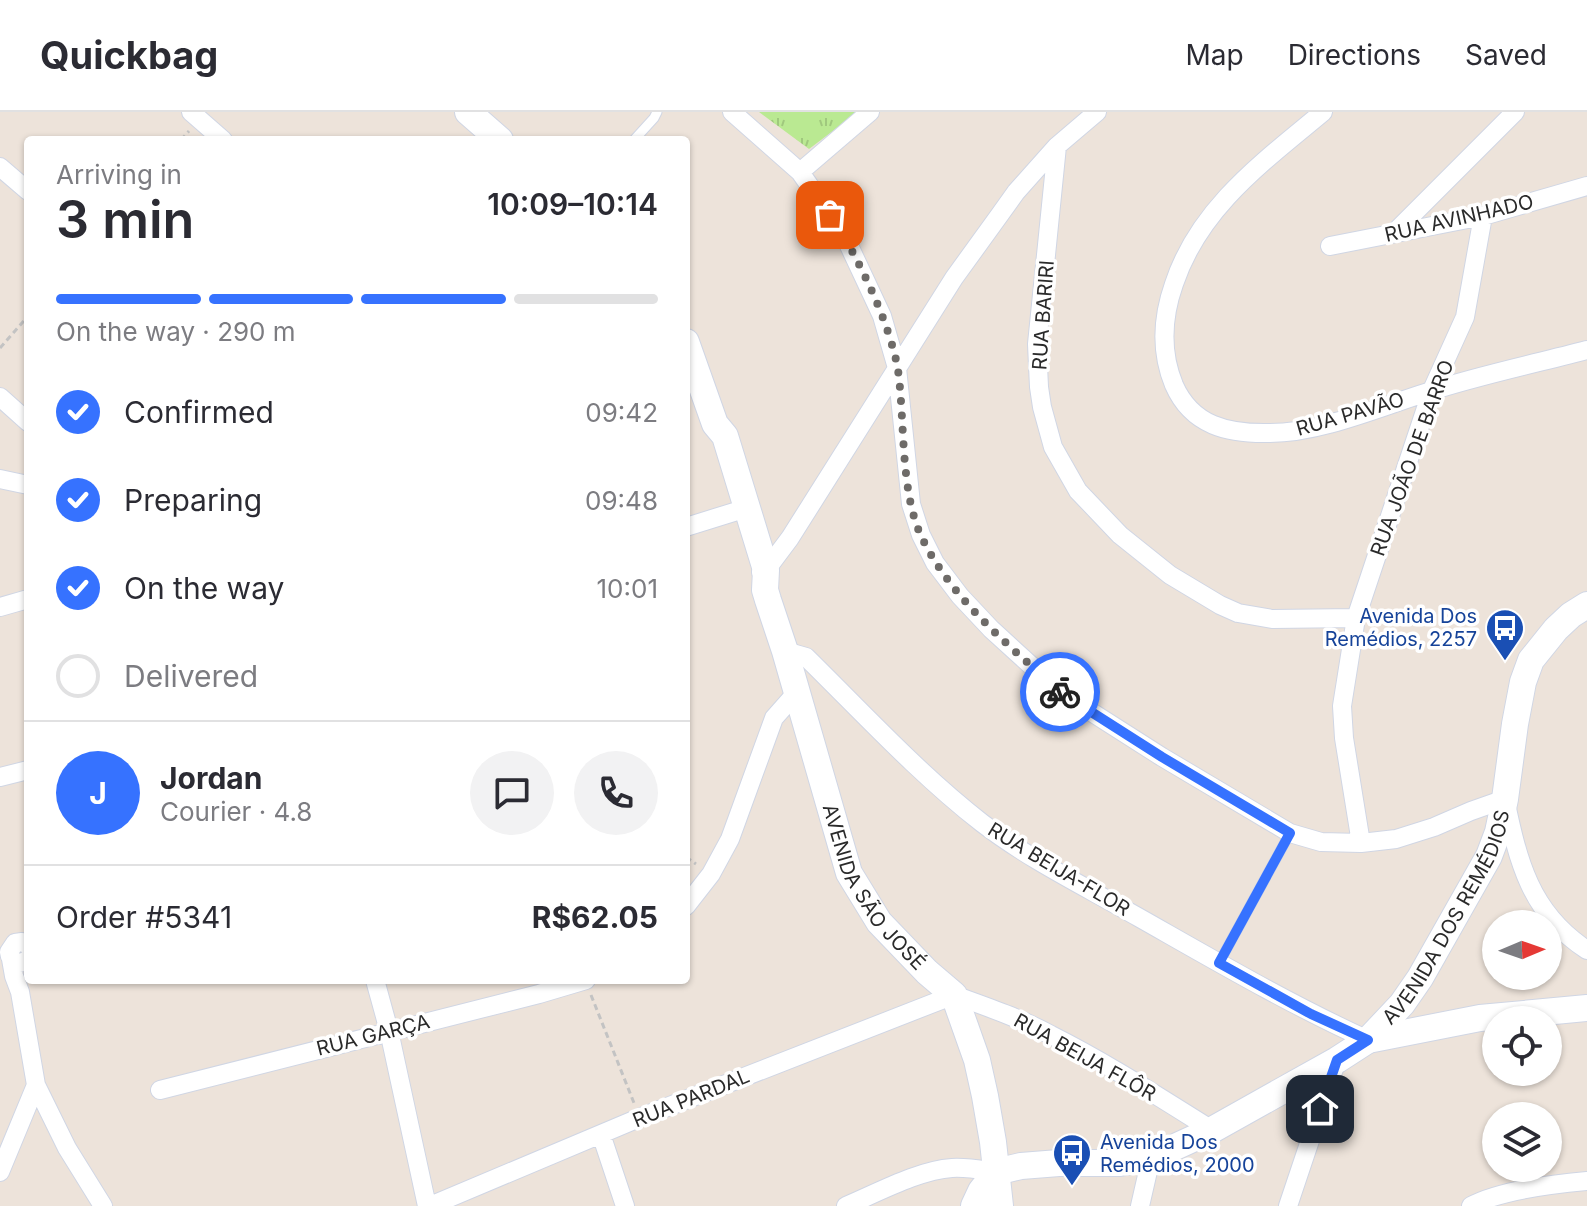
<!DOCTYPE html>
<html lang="en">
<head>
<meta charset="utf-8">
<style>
  body { margin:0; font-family:Inter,sans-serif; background:#f2f2f3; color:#2b2b33; height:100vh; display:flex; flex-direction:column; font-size:30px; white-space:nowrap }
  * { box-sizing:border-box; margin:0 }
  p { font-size:26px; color:#7c7c81 }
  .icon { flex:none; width:44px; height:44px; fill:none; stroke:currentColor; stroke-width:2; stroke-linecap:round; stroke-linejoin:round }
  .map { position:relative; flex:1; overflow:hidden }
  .drawer { position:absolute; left:24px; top:24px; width:666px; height:848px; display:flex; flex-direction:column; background:#fff; border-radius:8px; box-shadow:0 2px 6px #0004 }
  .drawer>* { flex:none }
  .needle { width:52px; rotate:88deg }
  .controls { position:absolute; left:1482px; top:798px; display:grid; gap:16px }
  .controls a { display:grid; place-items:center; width:80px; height:80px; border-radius:50%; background:#fff; box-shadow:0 2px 6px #0004; font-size:40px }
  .pin { position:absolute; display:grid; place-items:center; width:68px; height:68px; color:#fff; margin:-34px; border-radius:16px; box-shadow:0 4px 12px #0006 }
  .courier { position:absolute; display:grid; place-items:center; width:80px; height:80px; margin:-40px; border:6px solid #3672ff; border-radius:50%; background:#fff; color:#222; box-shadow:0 2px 10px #0007 }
  .summary em { font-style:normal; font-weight:600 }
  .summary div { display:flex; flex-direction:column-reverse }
  .summary { display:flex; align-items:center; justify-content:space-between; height:136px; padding:0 32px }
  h1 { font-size:52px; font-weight:600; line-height:60px }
  .bar { display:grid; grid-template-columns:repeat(4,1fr); gap:12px 8px; align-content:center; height:96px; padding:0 32px }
  .bar i { height:10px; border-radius:6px; background:#e1e1e2 }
  .bar .active { background:#3672ff }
  .bar p { grid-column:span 4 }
  .line { display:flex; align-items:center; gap:20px; padding:0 32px; border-top:2px solid #e1e1e2 }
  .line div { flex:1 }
  .round { display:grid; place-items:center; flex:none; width:84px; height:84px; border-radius:42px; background:#f2f2f3 }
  ol { padding:0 32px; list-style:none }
  li { display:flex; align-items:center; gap:24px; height:88px }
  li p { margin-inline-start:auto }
  li .icon { padding:8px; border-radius:50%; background:#3672ff; color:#fff; stroke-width:4 }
  li:last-child { color:#7c7c81 }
  li i { width:44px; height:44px; border:4px solid #e1e1e2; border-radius:50% }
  header { display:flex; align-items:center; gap:48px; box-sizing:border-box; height:112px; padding:0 40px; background:#fff; border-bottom:2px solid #e1e1e2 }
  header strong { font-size:38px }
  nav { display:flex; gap:44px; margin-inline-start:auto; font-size:28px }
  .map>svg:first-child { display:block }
</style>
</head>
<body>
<header>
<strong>Quickbag</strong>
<nav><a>Map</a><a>Directions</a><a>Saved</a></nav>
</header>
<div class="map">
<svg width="1587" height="1094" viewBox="0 0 1587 1094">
  <defs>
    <pattern id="park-tufts" width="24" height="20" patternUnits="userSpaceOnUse" patternTransform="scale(2)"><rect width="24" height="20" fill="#bae992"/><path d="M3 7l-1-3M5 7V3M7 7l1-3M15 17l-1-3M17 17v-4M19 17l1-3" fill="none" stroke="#a0c87e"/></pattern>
  </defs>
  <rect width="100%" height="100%" fill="#ede3da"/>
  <!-- park -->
  <path fill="url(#park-tufts)" d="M759 0H858L809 37Z"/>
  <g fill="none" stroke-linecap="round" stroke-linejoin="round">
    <defs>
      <path id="lane" d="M634 28 654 6 657 0
        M1219 851 1290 721"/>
      <path id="street" d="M191 0 223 28
        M732 0 800 60 845 125 882 204 897 256 911 392 921 423 935 451 960 484 991 517 1060 580 1162 645 1290 721 1321 730 1361 731 1396 727 1434 715 1471 699 1505 687C1518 749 1530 801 1587 838
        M1323 0C1263 50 1199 96 1174 172 1162 206 1160 239 1174 273 1192 314 1228 322 1270 321 1320 321 1380 295 1428 280 1480 263 1534 252 1587 238
        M1057 34 1037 232 1039 275 1042 295 1053 335 1078 379 1120 423 1170 463 1220 493 1238 501 1272 507 1356 506
        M0 55 28 79
        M800 60 870 0
        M1394 121 1515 0
        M1330 134 1483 104 1587 74
        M0 285 28 310
        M0 367 28 373
        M686 415 747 396
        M761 460 766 458 790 426 954 166 1001 101 1016 80 1057 34 1097 0
        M0 495 28 487
        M785 539 806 545C863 601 919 662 982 711 1030 748 1086 775 1138 805 1214 848 1289 892 1368 928
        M0 665 28 658
        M1361 731 1344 626 1342 594 1356 506 1432 278 1465 205 1483 104
        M686 794 711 762 730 727 774 606 797 580
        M28 833 22 830 15 831 9 840C10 850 20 854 28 847
        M375 868 389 919 427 1094
        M36 973 67 1036 103 1094
        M160 978 539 882 586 868
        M601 1022 625 1094
        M0 1060 36 973 20 880 14 864 11 847
        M430 1094 639 1006 954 883C987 895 1020 906 1051 923 1107 951 1159 985 1212 1018
        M846 1094C877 1081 919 1058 952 1056 967 1055 982 1058 996 1060
        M1140 1094 1151 1046
        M1288 1094 1337 948
        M1471 1094C1500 1078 1554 1072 1587 1069"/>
      <g id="secondary">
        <path d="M468 0 500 28"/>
        <path id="s1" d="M686 230 715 312 725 324 766 458 765 478 768 488 785 539 849 761 879 810 927 860 954 883 977 948 985 984 993 1030 1000 1094"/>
        <path d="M1368 928 1480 906 1587 896"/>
        <path id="s2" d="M974 1094 981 1079 996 1060 1021 1054 1059 1051H1120L1151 1046 1212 1018 1337 948 1368 928 1402 892 1420 866 1489 744 1498 720 1505 687 1515 612 1523 570 1531 548 1556 517 1571 503 1587 493"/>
      </g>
    </defs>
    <!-- lane casing -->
    <use href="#lane" stroke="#d0d6e4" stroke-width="11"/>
    <!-- street casing -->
    <use href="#street" stroke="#d0d6e4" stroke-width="20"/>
    <!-- secondary casing -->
    <use href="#secondary" stroke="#d0d6e4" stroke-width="28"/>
    <!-- path -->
    <path stroke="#c3c3c3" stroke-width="3" stroke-dasharray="6 4" stroke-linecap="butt" d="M181 28 189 19
      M0 236 28 204
      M686 745 696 752
      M591 883 634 991"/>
    <!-- lane -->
    <use href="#lane" stroke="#fff" stroke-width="9"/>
    <!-- street -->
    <use href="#street" stroke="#fff" stroke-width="18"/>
    <!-- secondary -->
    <use href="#secondary" stroke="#fff" stroke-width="26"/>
  </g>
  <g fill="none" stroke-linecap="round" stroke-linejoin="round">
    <!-- done -->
    <path stroke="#6e6b68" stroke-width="8" stroke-dasharray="0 14.4" d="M830 103C857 142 890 211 898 258 905 309 900 381 922 426 953 489 1009 533 1060 580"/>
    <!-- route -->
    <path stroke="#3672ff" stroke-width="10" d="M1060 580 1162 645 1290 721 1219 851 1311 902 1368 928 1337 948 1320 997"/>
  </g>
  <!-- icons -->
  <defs>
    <symbol id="bus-pin" viewBox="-11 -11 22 30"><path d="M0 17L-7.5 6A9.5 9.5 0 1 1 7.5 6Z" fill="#1a4fb4" stroke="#fff"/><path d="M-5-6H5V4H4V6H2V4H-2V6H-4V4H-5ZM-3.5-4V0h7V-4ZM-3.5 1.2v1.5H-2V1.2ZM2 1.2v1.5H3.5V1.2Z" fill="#fff"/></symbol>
  </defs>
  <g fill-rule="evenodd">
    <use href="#bus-pin" x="1483" y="494" width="44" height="60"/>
    <use href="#bus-pin" x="1050" y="1019" width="44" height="60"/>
  </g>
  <g text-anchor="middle" stroke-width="7" stroke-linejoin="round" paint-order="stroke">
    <!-- street labels -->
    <g font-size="20" fill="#2a2a2a" stroke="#fff">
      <text transform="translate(1459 106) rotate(-13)" y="7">RUA AVINHADO</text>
      <text transform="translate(1043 203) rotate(-86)" y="7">RUA BARIRI</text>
      <text transform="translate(1350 302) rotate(-16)" y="7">RUA PAVÃO</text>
      <text transform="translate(1412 346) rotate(-70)" y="7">RUA JOÃO DE BARRO</text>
      <text transform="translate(1059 757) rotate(31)" y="7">RUA BEIJA-FLOR</text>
      <text dy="7" stroke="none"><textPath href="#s1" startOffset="582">AVENIDA SÃO JOSÉ</textPath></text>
      <text dy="7" stroke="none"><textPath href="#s2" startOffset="592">AVENIDA DOS REMÉDIOS</textPath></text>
      <text transform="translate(373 923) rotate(-14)" y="7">RUA GARÇA</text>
      <text transform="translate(1085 945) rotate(29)" y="7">RUA BEIJA FLÔR</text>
      <text transform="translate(691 986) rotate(-22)" y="7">RUA PARDAL</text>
    </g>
    <!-- transit labels -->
    <g font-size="20" fill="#164399" stroke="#fff" text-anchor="end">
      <text x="1477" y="511">Avenida Dos<tspan x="1477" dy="23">Remédios, 2257</tspan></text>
      <text x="1100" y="1037" text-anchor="start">Avenida Dos<tspan x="1100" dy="23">Remédios, 2000</tspan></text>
    </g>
  </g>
</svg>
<div class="controls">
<a><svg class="needle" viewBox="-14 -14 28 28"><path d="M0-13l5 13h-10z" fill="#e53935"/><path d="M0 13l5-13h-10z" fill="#7c7c81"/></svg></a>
<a><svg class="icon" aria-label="locate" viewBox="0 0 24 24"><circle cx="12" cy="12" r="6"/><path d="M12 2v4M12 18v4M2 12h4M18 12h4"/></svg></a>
<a><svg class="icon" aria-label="layers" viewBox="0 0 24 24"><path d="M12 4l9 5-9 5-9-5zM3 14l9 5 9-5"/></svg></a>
</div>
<div class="pin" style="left:830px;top:103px;background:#ea580c"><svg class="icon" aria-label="bag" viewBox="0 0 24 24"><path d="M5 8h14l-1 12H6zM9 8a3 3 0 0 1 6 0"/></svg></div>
<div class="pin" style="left:1320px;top:997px;background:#1f2937"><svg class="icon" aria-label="home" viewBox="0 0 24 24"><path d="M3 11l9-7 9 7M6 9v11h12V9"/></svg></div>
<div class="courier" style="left:1060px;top:580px"><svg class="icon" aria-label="bike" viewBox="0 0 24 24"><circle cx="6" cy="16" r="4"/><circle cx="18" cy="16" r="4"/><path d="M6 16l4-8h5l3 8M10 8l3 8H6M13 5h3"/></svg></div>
<section class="drawer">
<div class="summary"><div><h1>3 min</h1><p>Arriving in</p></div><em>10:09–10:14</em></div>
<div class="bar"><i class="active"></i><i class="active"></i><i class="active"></i><i></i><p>On the way · 290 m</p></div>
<ol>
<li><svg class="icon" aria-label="check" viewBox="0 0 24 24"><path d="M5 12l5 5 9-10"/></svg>Confirmed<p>09:42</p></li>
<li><svg class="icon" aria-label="check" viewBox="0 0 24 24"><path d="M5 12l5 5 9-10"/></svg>Preparing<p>09:48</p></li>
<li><svg class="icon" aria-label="check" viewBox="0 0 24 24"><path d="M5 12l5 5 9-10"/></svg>On the way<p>10:01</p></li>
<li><i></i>Delivered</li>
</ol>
<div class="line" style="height:144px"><b class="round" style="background:#3672ff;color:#fff">J</b><div><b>Jordan</b><p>Courier · 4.8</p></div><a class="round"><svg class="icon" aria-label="chat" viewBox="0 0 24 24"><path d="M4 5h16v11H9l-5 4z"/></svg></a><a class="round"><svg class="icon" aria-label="phone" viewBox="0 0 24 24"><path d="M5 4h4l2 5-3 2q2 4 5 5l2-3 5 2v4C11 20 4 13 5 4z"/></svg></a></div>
<div class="line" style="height:104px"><div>Order #5341</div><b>R$62.05</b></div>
</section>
</div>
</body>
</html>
